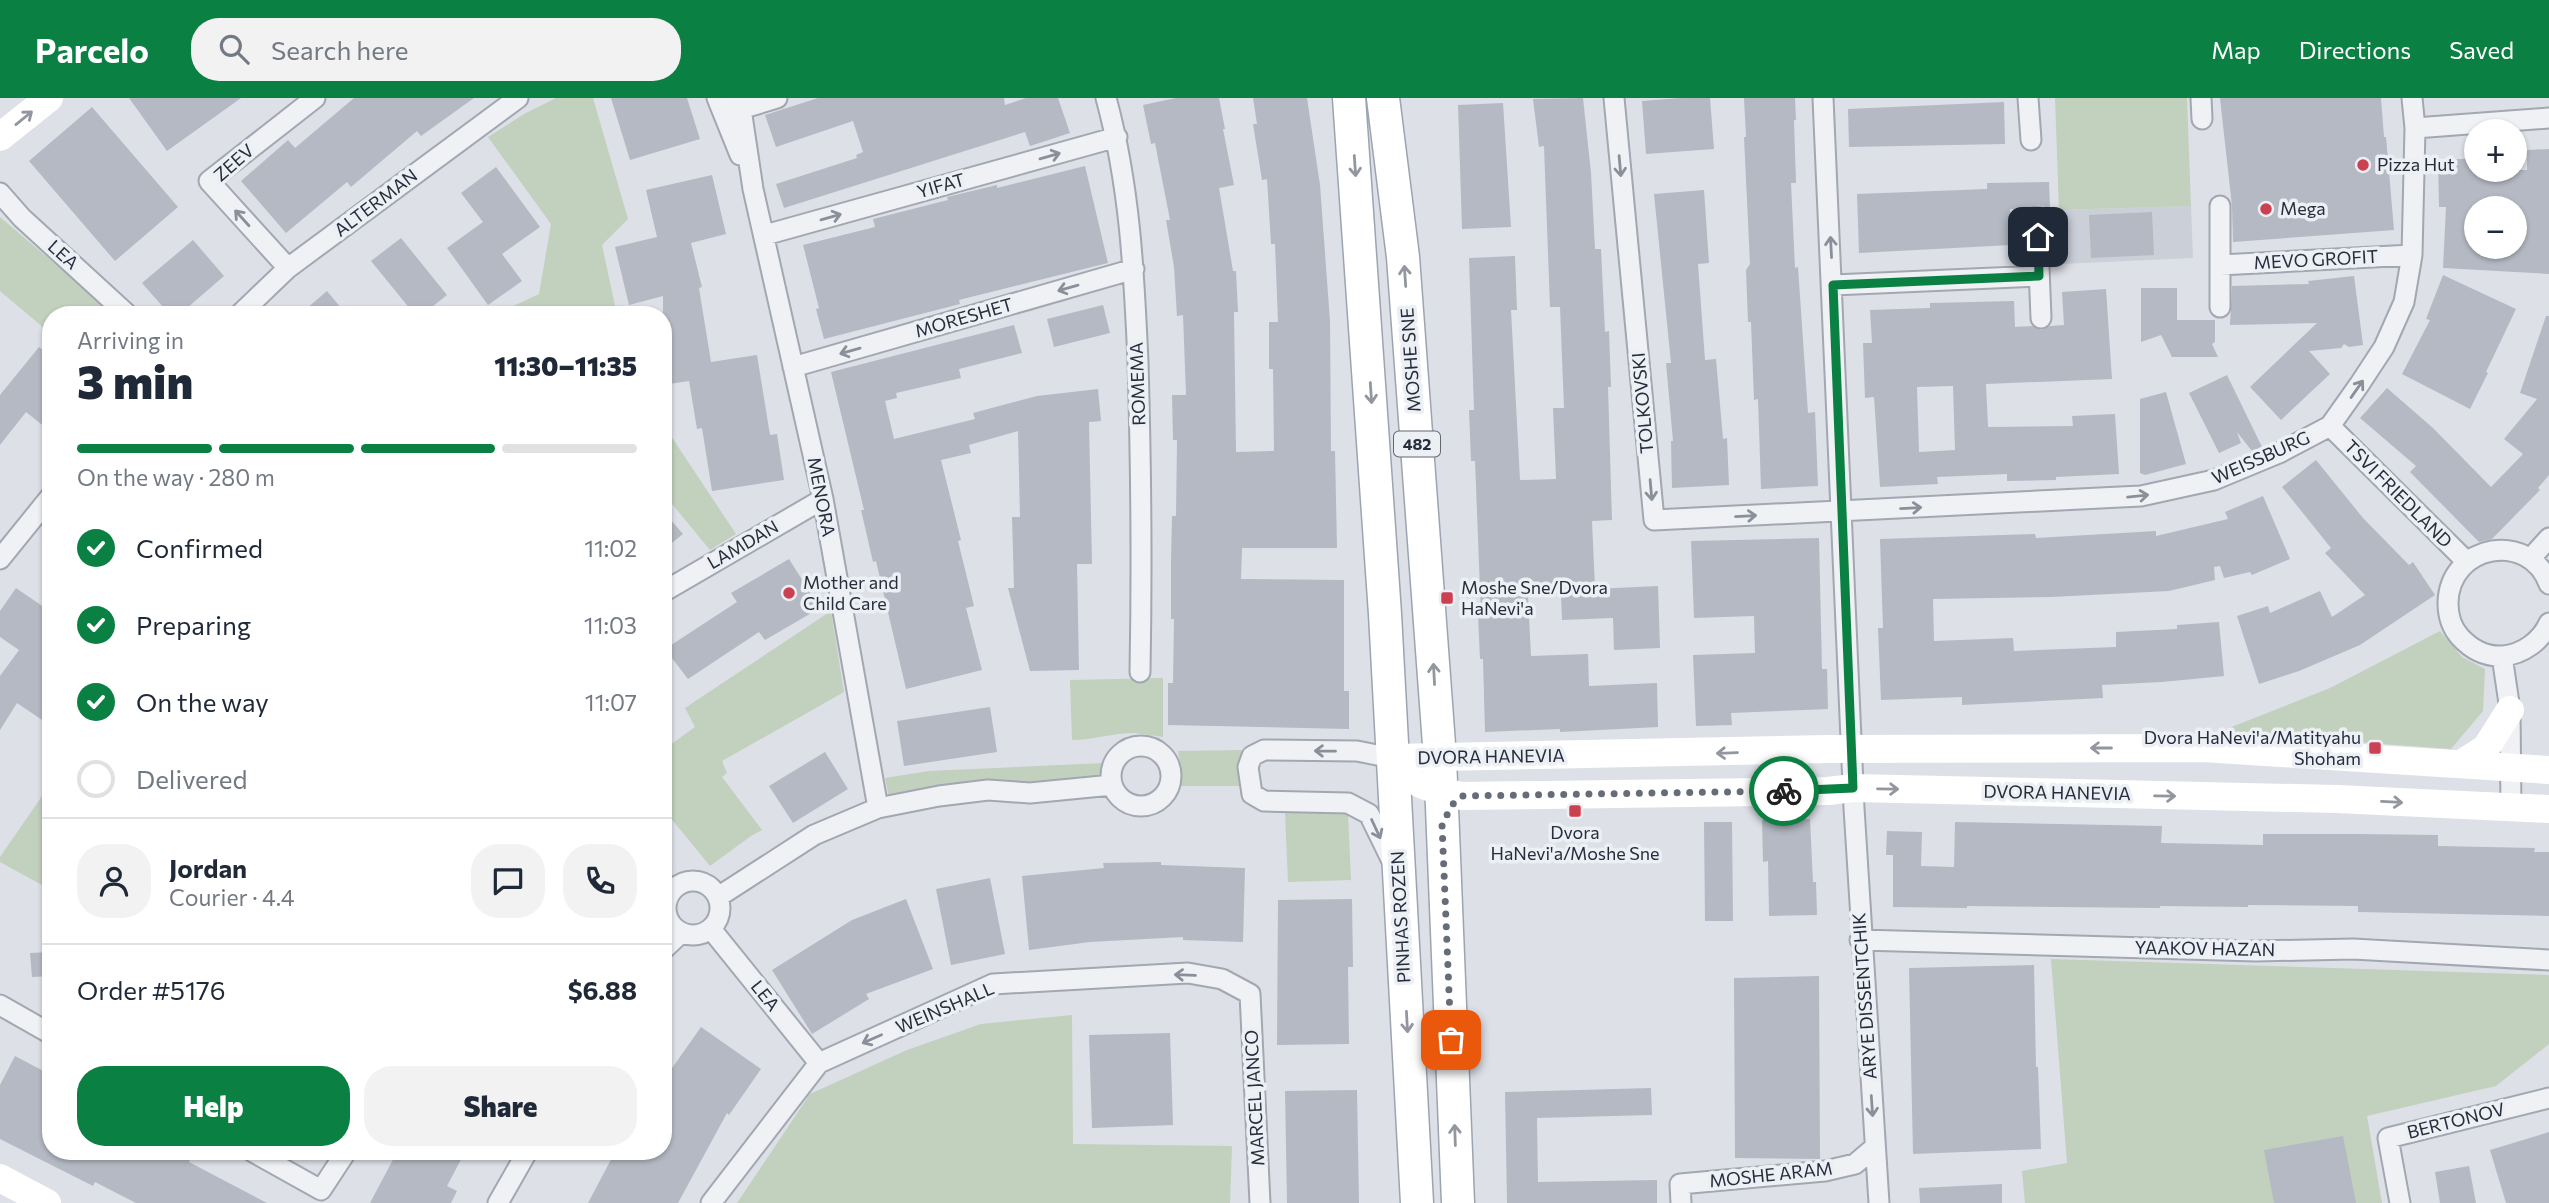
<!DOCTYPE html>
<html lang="en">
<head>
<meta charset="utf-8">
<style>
  body { margin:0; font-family:Commissioner,sans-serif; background:#f2f2f3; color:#1f2937; height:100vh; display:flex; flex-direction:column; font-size:26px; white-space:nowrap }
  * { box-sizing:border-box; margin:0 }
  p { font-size:23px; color:#747a83 }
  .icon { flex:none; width:38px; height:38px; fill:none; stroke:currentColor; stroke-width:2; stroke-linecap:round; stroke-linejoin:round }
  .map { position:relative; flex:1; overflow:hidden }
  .drawer { position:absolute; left:42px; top:208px; width:630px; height:854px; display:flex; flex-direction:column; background:#fff; border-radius:28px; box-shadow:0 2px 5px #0004 }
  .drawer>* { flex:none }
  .controls { position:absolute; left:2464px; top:21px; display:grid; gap:14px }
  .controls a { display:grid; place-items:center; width:63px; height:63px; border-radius:50%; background:#fff; box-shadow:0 2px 5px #0004; font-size:35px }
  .pin { position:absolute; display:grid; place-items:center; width:60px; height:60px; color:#fff; margin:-30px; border-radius:14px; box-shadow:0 4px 10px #0006 }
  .courier { position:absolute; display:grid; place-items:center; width:70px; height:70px; margin:-35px; border:5px solid #0b8043; border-radius:50%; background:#fff; color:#222; box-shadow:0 2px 9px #0007 }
  .overview em { font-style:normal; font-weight:800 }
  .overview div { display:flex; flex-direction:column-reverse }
  .overview { display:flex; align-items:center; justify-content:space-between; height:119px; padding:0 35px }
  h1 { font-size:46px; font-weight:800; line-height:52px }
  .bar { display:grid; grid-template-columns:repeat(4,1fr); gap:10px 7px; align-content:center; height:84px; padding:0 35px }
  .bar i { height:9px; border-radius:5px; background:#e0e1e3 }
  .bar .on { background:#0b8043 }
  .bar p { grid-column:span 4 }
  .line { display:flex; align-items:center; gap:18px; padding:0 35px; border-top:2px solid #e0e1e3 }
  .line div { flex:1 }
  .round { display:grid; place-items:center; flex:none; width:74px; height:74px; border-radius:28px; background:#f2f2f3 }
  ol { padding:0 35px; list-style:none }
  li { display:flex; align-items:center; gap:21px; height:77px }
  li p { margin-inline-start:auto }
  li .icon { padding:7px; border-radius:50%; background:#0b8043; color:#fff; stroke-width:4 }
  li:last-child { color:#747a83 }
  li i { width:38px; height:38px; border:4px solid #e0e1e3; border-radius:50% }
  .action { display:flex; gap:14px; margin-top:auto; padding:14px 35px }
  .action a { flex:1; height:80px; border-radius:28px; background:#0b8043; color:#fff; font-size:28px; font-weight:800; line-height:80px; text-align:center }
  .action a+a { background:#f2f2f3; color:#1f2937 }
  header { display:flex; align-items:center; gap:42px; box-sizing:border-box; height:98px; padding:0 35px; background:#0b8043; color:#fff }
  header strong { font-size:33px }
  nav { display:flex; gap:38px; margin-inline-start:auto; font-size:24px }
  .search { width:490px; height:63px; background:#f2f2f3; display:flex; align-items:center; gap:18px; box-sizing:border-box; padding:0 24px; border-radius:28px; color:#747a83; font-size:26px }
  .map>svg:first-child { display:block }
</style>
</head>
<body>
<header>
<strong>Parcelo</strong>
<div class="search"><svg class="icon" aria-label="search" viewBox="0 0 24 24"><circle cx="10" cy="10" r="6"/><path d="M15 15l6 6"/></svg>Search here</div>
<nav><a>Map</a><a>Directions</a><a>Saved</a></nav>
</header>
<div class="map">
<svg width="2549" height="1105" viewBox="0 0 2549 1105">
  <rect width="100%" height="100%" fill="#dde0e7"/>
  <!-- built -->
  <path fill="#cbcfd8" d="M2191 108 2193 160 2061 166 2059 112Z"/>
  <!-- green -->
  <path fill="#c2d0be" d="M556 0H593L628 121 602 147 617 217H494L539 196 551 126 488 39 524 16Z
    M2055 0H2187L2191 108 2059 112Z
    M0 119 115 217H51V236L0 193Z
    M663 326 736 436 710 452 663 395Z
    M831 513 844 594 722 663 727 675 722 679 762 732 751 738 710 768 669 718 671 715 663 720V652L695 629 685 610Z
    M2440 533 2462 559 2485 571 2483 613 2451 651 2219 634 2330 590Z
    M1163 580V639C1154 638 1144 636 1134 635 1113 635 1093 642 1072 642L1070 582Z
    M1244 652 1239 671 1242 688H1180L1181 670 1178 653Z
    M1104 665 1103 682 889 700 885 680 929 673Z
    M51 685V792L0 764V759Z
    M1285 715H1348L1351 782 1288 784Z
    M2051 861 2549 877V946L2496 988 2367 1018 2382 1105H2025L2022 1073 2067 1065Z
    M1072 917 1073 1046 1232 1048 1230 1105H737L810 996 907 952 981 926Z"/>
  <!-- building -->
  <path fill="#b4b9c3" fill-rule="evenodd" d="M129 0H241L167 53Z
    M354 0H474L421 38 417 33 351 89 347 84 286 135 241 83 288 42 295 50Z
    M611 0H687L700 41 630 62Z
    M818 0H1004L1005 7 1026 0H1058L1070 35 1030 48 1025 34 784 110 776 86 857 60 856 57 863 54 853 23 776 49 765 17Z
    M1176 0H1219L1225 31H1223L1234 87 1219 90 1233 173H1236L1238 214H1234L1236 354 1274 353 1273 271H1269V224H1278L1275 146H1271L1267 81 1262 82 1253 26H1257L1253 0H1307L1320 87 1330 223 1331 353H1335L1337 450H1242L1241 481 1344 482V593H1349V631L1168 627V585H1173L1174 521H1171V463L1172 418H1176L1177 342H1173L1172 297H1186L1183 217 1177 218 1174 169 1166 122H1170L1155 45 1151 46 1143 7Z
    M1583 0 1591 75 1595 151H1601L1605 234 1609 233 1611 289H1608L1612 422 1592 423 1595 491 1658 488 1660 550 1614 552 1613 520 1562 522 1561 496 1528 498 1531 558 1588 556 1589 588 1657 585 1658 629 1560 634V631L1485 634 1483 561H1480L1478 517H1481L1475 363H1471L1469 312H1474L1469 160 1515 158 1517 212H1511L1520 382 1556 381 1553 310H1564L1560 209H1550L1544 48 1539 49 1533 1Z
    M1681 0H1710L1714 51 1646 56 1642 3Z
    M1744 0H1795L1796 22H1794L1796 85H1791L1795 170 1798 169 1808 315 1815 314 1818 388 1761 391 1758 301 1754 302 1751 224H1748L1746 172 1750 166 1744 39H1746Z
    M2220 0H2381L2384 39H2386L2394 132 2233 144 2232 108Z
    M2004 4 2005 46 1849 49 1848 11Z
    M1503 5 1511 129 1462 131 1458 7Z
    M92 9 178 109 115 163 29 63Z
    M2549 51V176L2443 170 2446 109H2439L2438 61H2476V72H2527V52ZM2476 108H2515V149H2476Z
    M1085 68 1108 165 959 202 960 206 824 241 816 211 819 210 803 147 875 129 873 121 948 102 947 99 997 87V90Z
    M496 69 540 129 502 156 522 183 488 207 447 150 483 124 461 95Z
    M712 77 726 136 691 145 702 189 699 190 711 264 757 257 770 337 777 336 784 382 712 393 702 330 697 331 689 283 663 287V198L629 207 615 149 657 139 646 92Z
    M2049 84 2050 110 2037 107 2028 111H2010L2011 147 1859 155 1857 96 1987 91V85Z
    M1704 92 1709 165 1698 166 1705 262 1716 261 1723 341 1727 340 1729 387 1672 390 1671 343H1673L1666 265H1671L1654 96Z
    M2152 114 2154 157 2091 160 2089 117Z
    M401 140 447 197 422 217H415L371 163Z
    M193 142 224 178 179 217H170L142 185Z
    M2443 177 2516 211 2486 274 2488 275 2470 311 2402 276 2430 222 2426 221Z
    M2354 178 2363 247 2349 249 2344 246 2341 250 2309 253 2330 276 2281 322 2250 289 2317 225 2230 227 2232 188 2309 186 2308 183Z
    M2141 190H2177V222H2215V244L2212 246 2218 259H2172L2161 237 2141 244Z
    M2106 191 2112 281 1986 286 1988 329 2073 328 2072 318 2115 316 2119 376 2056 379V382L2007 383V376L1937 379 1938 386 1880 389 1874 299 1865 300 1863 245H1872L1870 212 1930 210V205L2014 203 2015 229 2033 228 2042 232 2050 228 2064 227 2062 194ZM1953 288 1955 352 1919 354 1917 289Z
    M327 193 347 217H299Z
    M1103 207 1110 235 1054 249 1047 221Z
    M2546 218H2549V377L2538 390 2540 392 2492 441 2479 444 2410 374 2416 368 2360 320 2387 290 2433 330 2491 389 2523 356 2504 341 2537 301 2520 295Z
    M1014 227 1022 255 959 271 961 280 896 295 897 300 885 303 894 341 975 321 973 315 1037 298 1098 291 1101 323 1089 324 1092 466H1077L1079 572 1030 573 1008 490H1014L1012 419H1020L1018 333 969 347 971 355 941 362 961 442 958 443 974 508 966 510 982 572 906 591 876 463 873 464 861 412H864L831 274Z
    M39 249 51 259V334L26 314 0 347V297Z
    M2227 277 2262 349 2252 353 2237 334 2241 345 2219 355 2189 295Z
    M2166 294 2186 366 2145 377 2140 375V301Z
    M2316 362 2363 420 2409 467 2413 464 2435 497 2360 547 2299 573 2259 586 2237 518 2268 508 2270 515 2320 493 2332 519 2365 497 2325 455 2331 450 2282 389Z
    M2263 398 2290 461 2252 477 2250 474 2224 480 2220 468 2214 469 2215 482 2169 493 2051 499 1933 501 1934 543 2013 540 2014 553 2116 549V534L2177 531V527L2219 524 2224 578 2162 584 2102 587 2103 600 1962 607V599L1881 602 1878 530H1883L1880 441 2035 436 2036 440 2156 433V438L2228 421 2225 414Z
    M663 413 683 436 663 452Z
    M1819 440 1822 571H1827L1828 611 1731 615 1732 627 1696 628 1693 557 1755 555 1754 518 1694 520 1691 443Z
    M789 461 820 510 765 542 759 534 688 581 665 551 737 504 731 495Z
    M16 490 51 514V628L17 605 0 632V578L19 552 0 539V513Z
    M990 609 997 654 904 668 897 623Z
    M825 654 848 691 793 725 769 688Z
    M1810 721 1813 784H1816L1817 817 1769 818 1768 763 1763 764 1762 722Z
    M1704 724H1732L1733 823H1705Z
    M1955 724 2162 728 2161 745 2263 747V736H2359L2438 737V748L2535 750 2534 754H2549V818L2358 814V808L2248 807V809L2160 808V810L1967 808V810L1893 809V757H1886L1887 733 1922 734 1921 768 1954 769Z
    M1161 764V767L1245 770 1243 844 1183 842V839L1090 844 1029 852 1022 778 1104 770 1103 765Z
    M990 780 1005 856 951 867 936 791Z
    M906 801 933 871 866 896 869 901 812 936 772 872 852 822Z
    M1352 801 1353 869H1348L1349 946 1277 947 1278 802Z
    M51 854V878L32 879 30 855Z
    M2034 867 2036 969H2038L2041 1051 1913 1056 1909 870Z
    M1819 878 1820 1061 1735 1060 1734 880Z
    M701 929 761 971 729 1017 727 1015 678 1105H588L615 1054H663V983Z
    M1170 935 1173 1027 1092 1030 1089 937Z
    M15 958 51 977V1054H176L190 1061 189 1064 267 1105H136L95 1084 93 1088 0 1041V987Z
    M1651 990 1652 1017 1537 1020 1538 1084 1657 1082V1105H1507L1505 994Z
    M1357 992 1359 1105H1287L1285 993Z
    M2549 1034V1105H2506L2490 1052Z
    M2343 1038 2356 1105H2274L2264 1052Z
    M397 1054H465L447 1088 457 1093 451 1105H370Z
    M2469 1068 2476 1105H2440L2435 1074Z
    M2002 1086V1105H1920L1919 1090Z"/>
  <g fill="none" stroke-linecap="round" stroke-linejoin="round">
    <defs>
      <path id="street" d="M717 0 740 57
        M737 0 741 11 753 91 823 401 878 710
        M1106 0C1130 88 1134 174 1138 264 1141 368 1142 471 1140 574
        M1614 0 1654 422 2141 398 2214 382 2279 355 2330 328 2359 287 2384 249 2404 204 2412 157 2415 30 2412 0
        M1823 0 1854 710 1879 1105
        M2028 0 2031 42
        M2201 0 2202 21
        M741 11 777 0
        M2415 30 2549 20
        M0 95 22 120 128 217
        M2220 108V209
        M2037 119 2041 220
        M765 137 1117 39
        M2220 167 2412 157
        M288 170 209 83 315 0
        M1833 187 2039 178
        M239 217 288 170 518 0
        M793 269 1134 171
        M2330 328 2466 463
        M0 461 51 398
        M2530 461 2549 440
        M2549 486C2529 432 2449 446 2448 505 2448 518 2451 529 2460 539 2471 551 2486 559 2503 558 2523 556 2541 543 2549 525
        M663 494 823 401
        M2502 558 2510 612 2511 710
        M1111 678a30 30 0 1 1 60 0a30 30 0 1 1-60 0Z
        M1392 763 1369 716 1348 705 1264 703 1252 696 1248 669 1252 658 1264 652 1357 653 1392 660
        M666 810a27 27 0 1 1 54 0a27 27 0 1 1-54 0Z
        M718 799 814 737 878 710 939 698 988 692 1030 695 1112 687
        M711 831 819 965
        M1860 842 2256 853 2353 851 2549 862
        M663 852 681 835
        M0 907 51 936
        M253 1054 321 1092 346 1054
        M498 1105 527 1054
        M711 1105 819 965 993 886 1188 875 1222 881 1250 896 1260 1105
        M1681 1105 1680 1086 1825 1073 1855 1066 1875 1049
        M2400 1105 2388 1040 2549 1000"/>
      <path id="primary" d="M1349 0 1385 516 1417 1105
        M1383 0 1403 159 1440 660 1458 1105"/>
    </defs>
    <!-- street casing -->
    <use href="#street" stroke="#a2a7b1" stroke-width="23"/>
    <!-- primary casing -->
    <use href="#primary" stroke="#9ca4b2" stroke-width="35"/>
    <!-- street -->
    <use href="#street" stroke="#eff1f5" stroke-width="19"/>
    <!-- secondary -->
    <path stroke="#fff" stroke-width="28" d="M0 39 49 0
      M1392 660C1411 688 1431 691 1462 698L1828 693 1853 690 2337 701 2549 711
      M1392 660 1828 651 2203 650 2549 672
      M2461 666 2486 650 2510 612
      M0 1080 47 1105"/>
    <!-- primary -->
    <use href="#primary" stroke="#fff" stroke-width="32"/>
  </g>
  <!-- one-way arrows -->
  <defs><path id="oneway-shaft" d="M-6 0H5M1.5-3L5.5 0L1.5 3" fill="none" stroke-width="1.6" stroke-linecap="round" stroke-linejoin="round" transform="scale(1.75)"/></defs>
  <g stroke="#92969e">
    <use href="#oneway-shaft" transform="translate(24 20) rotate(-39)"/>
    <use href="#oneway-shaft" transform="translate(1355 68) rotate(86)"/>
    <use href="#oneway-shaft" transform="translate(1405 178) rotate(-94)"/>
    <use href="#oneway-shaft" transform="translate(1371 295) rotate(86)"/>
    <use href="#oneway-shaft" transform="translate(1434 576) rotate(-93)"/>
    <use href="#oneway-shaft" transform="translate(2101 650) rotate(180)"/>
    <use href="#oneway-shaft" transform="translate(1727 655) rotate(178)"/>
    <use href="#oneway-shaft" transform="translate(1888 691) rotate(1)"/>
    <use href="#oneway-shaft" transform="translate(2165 698) rotate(1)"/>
    <use href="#oneway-shaft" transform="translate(2392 704) rotate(3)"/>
    <use href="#oneway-shaft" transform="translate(1407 924) rotate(87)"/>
    <use href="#oneway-shaft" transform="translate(1455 1037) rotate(-92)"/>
  </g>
  <g stroke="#8a9099">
    <use href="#oneway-shaft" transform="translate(1050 58) rotate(-16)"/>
    <use href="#oneway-shaft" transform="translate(1620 68) rotate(85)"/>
    <use href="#oneway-shaft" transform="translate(831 119) rotate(-16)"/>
    <use href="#oneway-shaft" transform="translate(242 120) rotate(-132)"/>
    <use href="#oneway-shaft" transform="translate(1831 149) rotate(-93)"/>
    <use href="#oneway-shaft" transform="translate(1068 190) rotate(164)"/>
    <use href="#oneway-shaft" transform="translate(850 253) rotate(164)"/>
    <use href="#oneway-shaft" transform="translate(2357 291) rotate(-55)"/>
    <use href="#oneway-shaft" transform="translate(1651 392) rotate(85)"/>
    <use href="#oneway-shaft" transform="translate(2138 398) rotate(-6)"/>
    <use href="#oneway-shaft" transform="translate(1911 410) rotate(-3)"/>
    <use href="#oneway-shaft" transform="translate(1746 418) rotate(-3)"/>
    <use href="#oneway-shaft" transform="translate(1325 653) rotate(-179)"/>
    <use href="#oneway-shaft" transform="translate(1376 731) rotate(65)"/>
    <use href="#oneway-shaft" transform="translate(1185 877) rotate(-178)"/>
    <use href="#oneway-shaft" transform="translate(872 941) rotate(156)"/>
    <use href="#oneway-shaft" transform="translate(1872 1008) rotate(86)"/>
  </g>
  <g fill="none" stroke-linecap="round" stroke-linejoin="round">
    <!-- done -->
    <path stroke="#666c78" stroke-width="7" stroke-dasharray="0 12.6" d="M1451 942 1442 726 1453 706 1462 698 1784 693"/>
    <!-- route -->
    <path stroke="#0b8043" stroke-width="9" d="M1784 693 1853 690 1833 187 2039 178 2038 139"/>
  </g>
  <!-- markers -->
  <g fill="#cc4152" stroke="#eceff4" stroke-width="2.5">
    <circle cx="2363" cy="67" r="7"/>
    <circle cx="2266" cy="111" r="7"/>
    <circle cx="789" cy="495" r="7"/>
    <rect x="1440" y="493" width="14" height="14" rx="3.5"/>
    <rect x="2368" y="643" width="14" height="14" rx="3.5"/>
    <rect x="1568" y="706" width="14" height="14" rx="3.5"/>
  </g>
  <g text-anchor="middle" stroke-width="7" stroke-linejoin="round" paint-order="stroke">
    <!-- shield labels -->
    <rect fill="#eceff4" stroke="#616874" stroke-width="2" x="1394" y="333.5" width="46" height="25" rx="5"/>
    <g font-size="16" font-weight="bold" fill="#262e3d">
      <text x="1417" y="352">482</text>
    </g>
    <!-- street labels -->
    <g font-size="18" fill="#262e3d" stroke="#eceff4">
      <text transform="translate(234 65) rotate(-41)" y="6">ZEEV</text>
      <text transform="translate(941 88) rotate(-16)" y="6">YIFAT</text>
      <text transform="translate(376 105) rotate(-37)" y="6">ALTERMAN</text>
      <text transform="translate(63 157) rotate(42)" y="6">LEA</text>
      <text transform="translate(2316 162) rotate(-3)" y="6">MEVO GROFIT</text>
      <text transform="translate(964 220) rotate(-16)" y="6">MORESHET</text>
      <text transform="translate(1411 262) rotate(-94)" y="6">MOSHE SNE</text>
      <text transform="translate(1138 286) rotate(-92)" y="6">ROMEMA</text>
      <text transform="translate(1643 305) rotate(-95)" y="6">TOLKOVSKI</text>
      <text transform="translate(2261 360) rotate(-24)" y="6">WEISSBURG</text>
      <text transform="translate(2398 396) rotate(45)" y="6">TSVI FRIEDLAND</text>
      <text transform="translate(821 399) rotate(79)" y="6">MENORA</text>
      <text transform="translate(743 447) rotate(-30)" y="6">LAMDAN</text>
      <text transform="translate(1491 659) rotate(-1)" y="6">DVORA HANEVIA</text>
      <text transform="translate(2057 695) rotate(1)" y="6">DVORA HANEVIA</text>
      <text transform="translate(1401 819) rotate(-93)" y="6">PINHAS ROZEN</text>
      <text transform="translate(2205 851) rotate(1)" y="6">YAAKOV HAZAN</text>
      <text transform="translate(765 898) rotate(51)" y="6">LEA</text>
      <text transform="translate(1865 898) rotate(-94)" y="6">ARYE DISSENTCHIK</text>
      <text transform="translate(945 910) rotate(-23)" y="6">WEINSHALL</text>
      <text transform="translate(1255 1000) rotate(-93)" y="6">MARCEL JANCO</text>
      <text transform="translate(2456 1023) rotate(-14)" y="6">BERTONOV</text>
      <text transform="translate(1771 1077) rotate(-6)" y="6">MOSHE ARAM</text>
    </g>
    <!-- poi labels -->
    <g font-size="18" fill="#262e3d" stroke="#eceff4" text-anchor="start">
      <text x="2377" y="73">Pizza Hut</text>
      <text x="2280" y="117">Mega</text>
      <text x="803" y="491">Mother and<tspan x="803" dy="21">Child Care</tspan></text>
      <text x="1461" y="496">Moshe Sne/Dvora<tspan x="1461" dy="21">HaNevi'a</tspan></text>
      <text x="2361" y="646" text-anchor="end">Dvora HaNevi'a/Matityahu<tspan x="2361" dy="21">Shoham</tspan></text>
      <text x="1575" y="741" text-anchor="middle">Dvora<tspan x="1575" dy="21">HaNevi'a/Moshe Sne</tspan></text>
    </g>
  </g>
</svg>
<div class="controls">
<a>+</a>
<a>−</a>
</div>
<div class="pin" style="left:1451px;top:942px;background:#ea580c"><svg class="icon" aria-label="bag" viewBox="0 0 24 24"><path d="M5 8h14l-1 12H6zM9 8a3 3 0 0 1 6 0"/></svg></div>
<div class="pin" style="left:2038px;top:139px;background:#1f2937"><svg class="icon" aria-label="home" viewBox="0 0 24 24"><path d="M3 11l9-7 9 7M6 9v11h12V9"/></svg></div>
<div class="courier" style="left:1784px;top:693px"><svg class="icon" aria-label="bike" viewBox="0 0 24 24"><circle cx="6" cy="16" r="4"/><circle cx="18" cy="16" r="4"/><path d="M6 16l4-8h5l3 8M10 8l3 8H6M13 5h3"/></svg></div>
<section class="drawer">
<div class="overview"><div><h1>3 min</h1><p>Arriving in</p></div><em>11:30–11:35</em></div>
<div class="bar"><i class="on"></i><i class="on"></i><i class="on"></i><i></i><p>On the way · 280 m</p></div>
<ol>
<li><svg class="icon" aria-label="check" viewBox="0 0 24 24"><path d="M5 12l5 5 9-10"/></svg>Confirmed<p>11:02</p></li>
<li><svg class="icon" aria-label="check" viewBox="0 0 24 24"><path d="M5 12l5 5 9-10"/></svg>Preparing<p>11:03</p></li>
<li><svg class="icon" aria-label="check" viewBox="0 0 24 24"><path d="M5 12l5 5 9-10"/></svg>On the way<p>11:07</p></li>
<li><i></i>Delivered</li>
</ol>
<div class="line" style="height:126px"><a class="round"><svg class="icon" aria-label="person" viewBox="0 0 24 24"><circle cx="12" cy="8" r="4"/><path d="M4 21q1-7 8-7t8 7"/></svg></a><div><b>Jordan</b><p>Courier · 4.4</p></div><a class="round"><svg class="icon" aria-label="chat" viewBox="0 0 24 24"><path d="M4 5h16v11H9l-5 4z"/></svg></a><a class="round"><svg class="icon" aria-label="phone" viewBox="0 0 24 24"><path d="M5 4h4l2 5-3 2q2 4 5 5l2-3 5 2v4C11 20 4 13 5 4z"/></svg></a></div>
<div class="line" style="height:91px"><div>Order #5176</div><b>$6.88</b></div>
<div class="action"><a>Help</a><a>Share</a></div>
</section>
</div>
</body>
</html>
